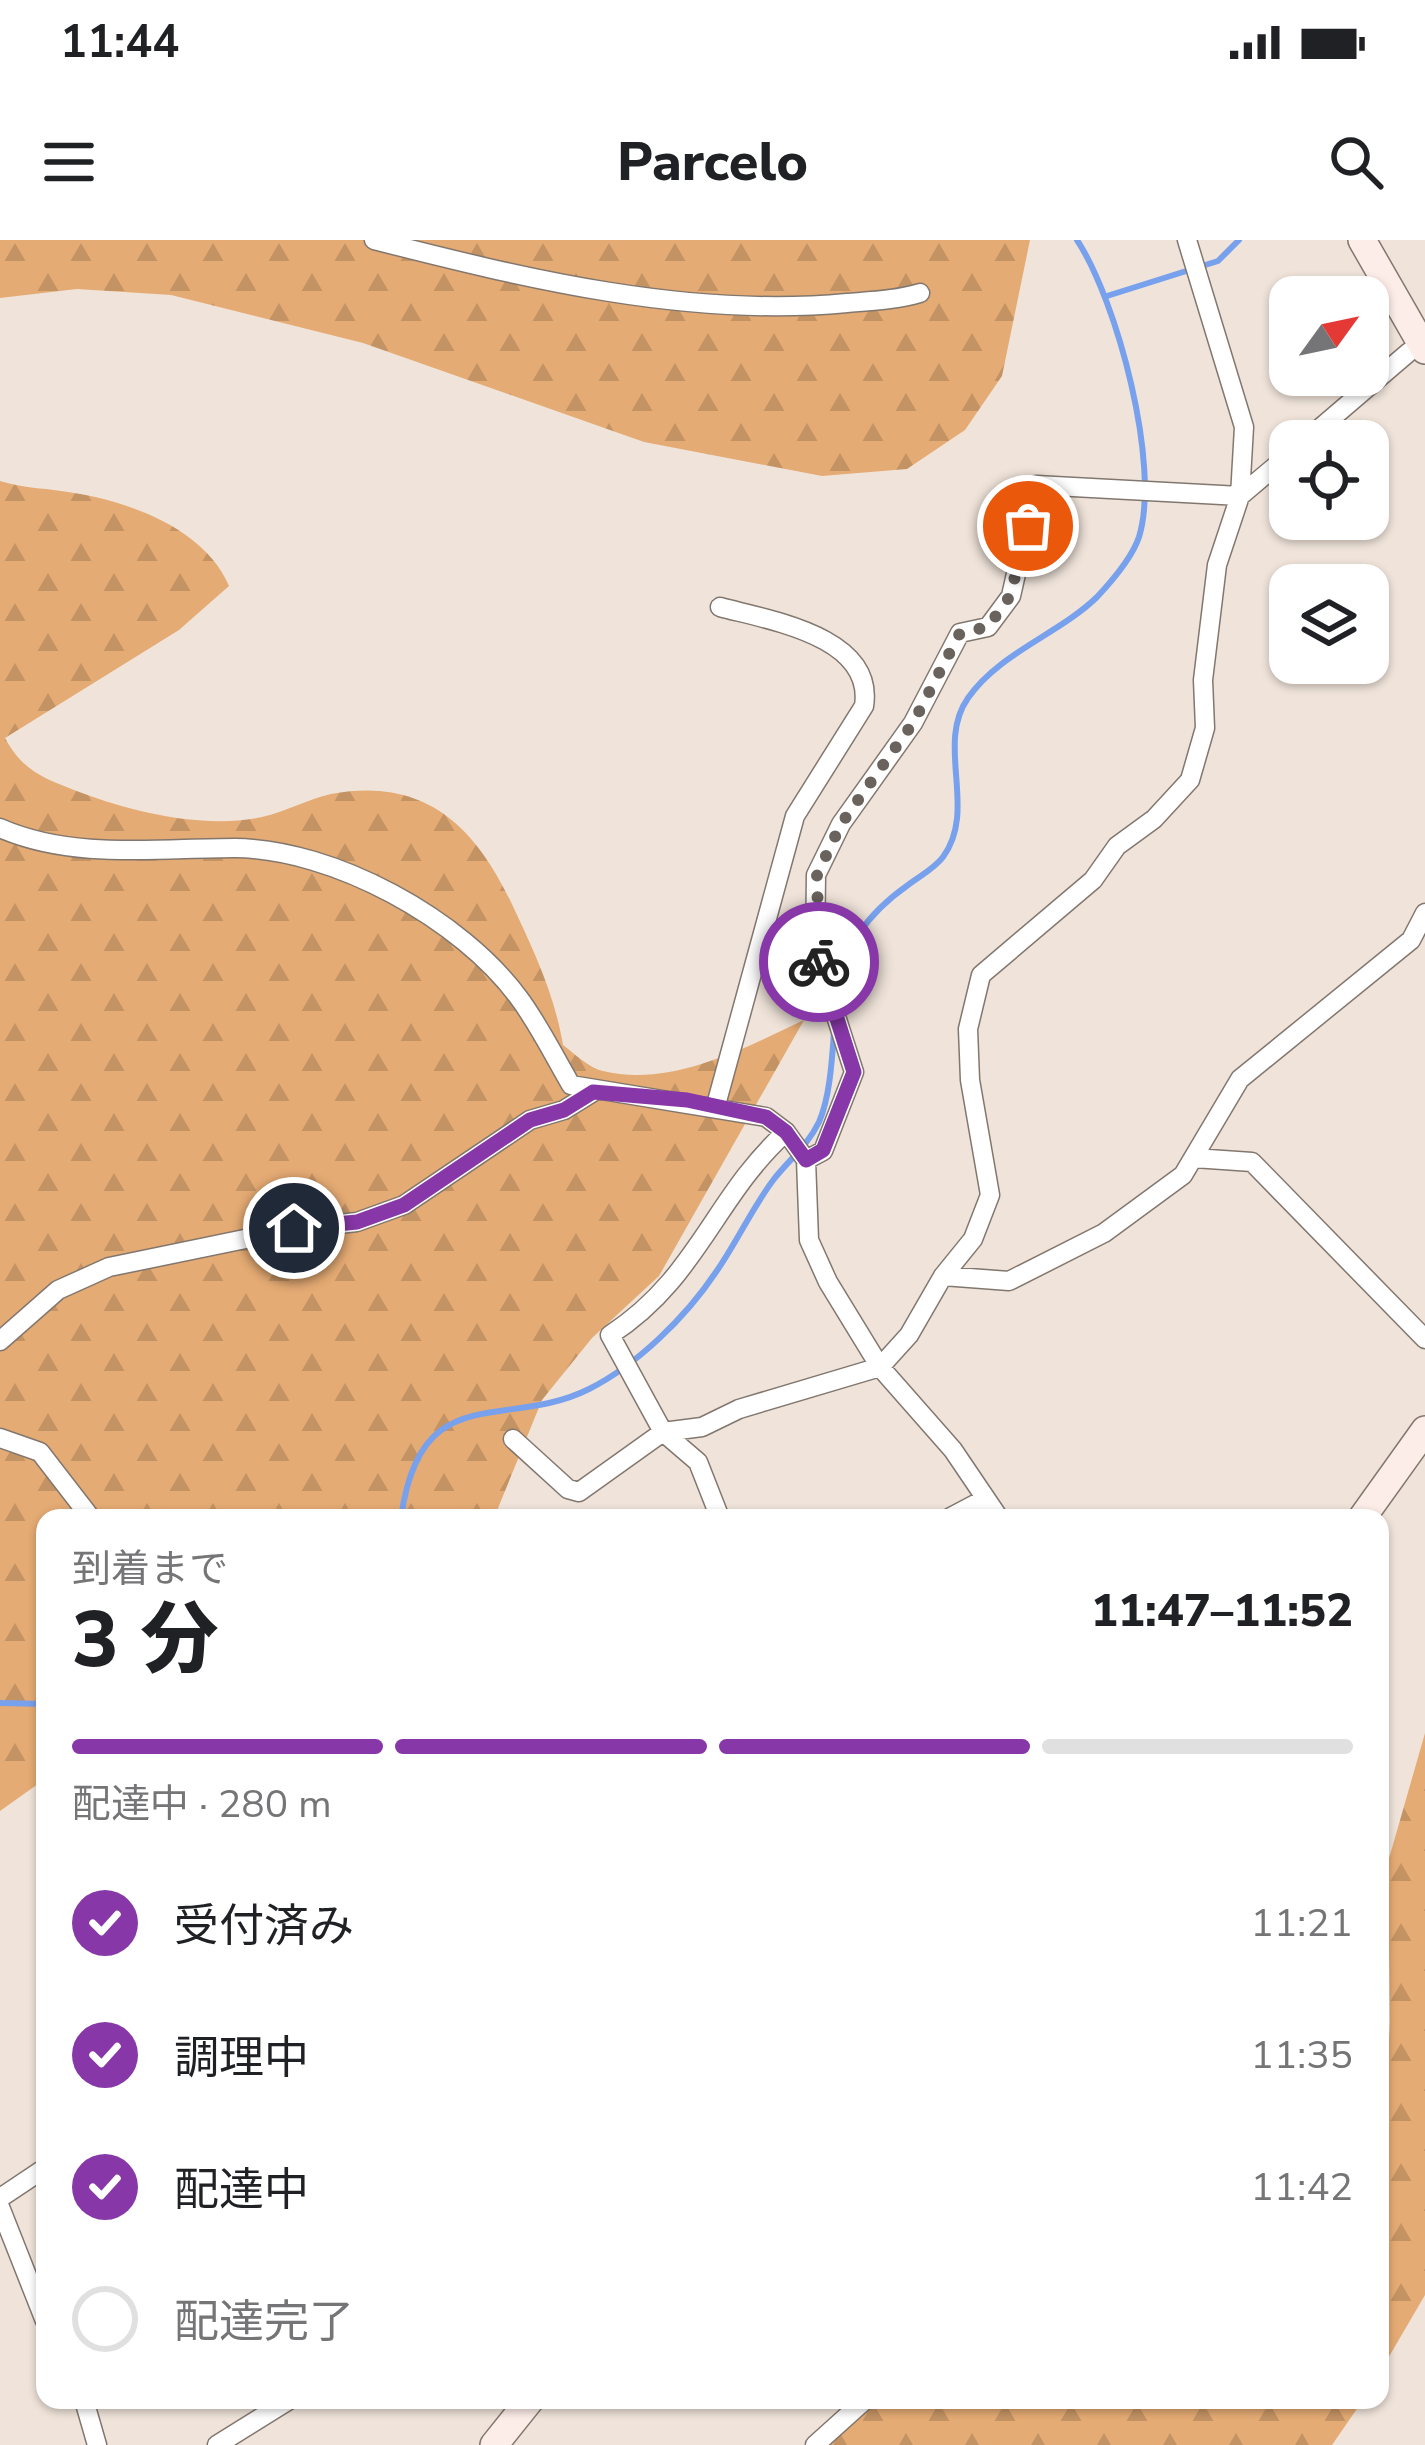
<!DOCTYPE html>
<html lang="ja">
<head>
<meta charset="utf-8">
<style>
  body { margin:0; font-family:"Nunito Sans","Noto Sans JP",sans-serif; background:#f6f6f6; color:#202124; height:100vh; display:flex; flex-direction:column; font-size:45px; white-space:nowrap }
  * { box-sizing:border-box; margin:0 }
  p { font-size:39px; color:#757577 }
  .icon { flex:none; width:66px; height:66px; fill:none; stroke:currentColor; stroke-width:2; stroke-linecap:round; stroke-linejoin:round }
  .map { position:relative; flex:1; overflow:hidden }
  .panel { position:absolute; left:36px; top:1269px; width:1353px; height:900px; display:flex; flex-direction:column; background:#fff; border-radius:24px; box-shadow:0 3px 9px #0004 }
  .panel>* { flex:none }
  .needle { width:78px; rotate:57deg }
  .fabs { position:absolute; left:1269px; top:36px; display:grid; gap:24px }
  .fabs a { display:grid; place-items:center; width:120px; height:120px; border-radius:24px; background:#fff; box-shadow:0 3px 9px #0004; font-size:60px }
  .pin { position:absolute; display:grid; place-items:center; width:102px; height:102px; color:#fff; margin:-51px; border:6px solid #fff; border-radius:50%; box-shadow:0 3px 12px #0007 }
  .courier { position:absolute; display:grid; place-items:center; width:120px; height:120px; margin:-60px; border:9px solid #8737a7; border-radius:50%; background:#fff; color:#222; box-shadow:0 3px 15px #0007 }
  .head em { font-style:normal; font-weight:800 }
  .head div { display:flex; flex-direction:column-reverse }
  .head { display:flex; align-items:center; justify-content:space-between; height:204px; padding:0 36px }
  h1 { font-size:78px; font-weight:800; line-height:90px }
  .bar { display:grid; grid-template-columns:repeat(4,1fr); gap:18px 12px; align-content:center; height:144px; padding:0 36px }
  .bar i { height:15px; border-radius:9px; background:#e0e0e0 }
  .bar .selected { background:#8737a7 }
  .bar p { grid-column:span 4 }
  ol { padding:0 36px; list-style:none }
  li { display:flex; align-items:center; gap:36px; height:132px }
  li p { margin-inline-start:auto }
  li .icon { padding:12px; border-radius:50%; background:#8737a7; color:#fff; stroke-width:4 }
  li:last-child { color:#757577 }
  li i { width:66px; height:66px; border:6px solid #e0e0e0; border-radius:50% }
  .status { display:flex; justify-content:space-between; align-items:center; height:84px; padding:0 60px; background:#fff; direction:ltr }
  .status svg { height:33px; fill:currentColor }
  header { display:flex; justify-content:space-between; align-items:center; height:156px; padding:0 36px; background:#fff; font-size:54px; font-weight:800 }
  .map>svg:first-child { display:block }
</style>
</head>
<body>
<div class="status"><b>11:44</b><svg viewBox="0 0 49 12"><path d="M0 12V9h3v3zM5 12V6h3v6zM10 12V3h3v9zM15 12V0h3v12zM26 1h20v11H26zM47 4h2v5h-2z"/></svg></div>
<header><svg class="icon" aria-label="menu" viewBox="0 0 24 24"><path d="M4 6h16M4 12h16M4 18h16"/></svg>Parcelo<svg class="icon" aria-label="search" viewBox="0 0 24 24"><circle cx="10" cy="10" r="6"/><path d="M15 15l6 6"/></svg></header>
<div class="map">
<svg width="1425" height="2205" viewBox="0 0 1425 2205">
  <defs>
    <pattern id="forest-firs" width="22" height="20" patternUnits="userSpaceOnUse" patternTransform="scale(3)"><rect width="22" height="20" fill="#e5ab74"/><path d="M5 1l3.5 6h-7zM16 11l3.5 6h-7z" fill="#c49364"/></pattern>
  </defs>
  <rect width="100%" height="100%" fill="#f0e4da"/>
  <!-- forest -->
  <path fill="url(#forest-firs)" d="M0 0H1030L1002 136 965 190 907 229 822 236 644 202 363 103 171 55 77 49 0 58Z
    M0 241C25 249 49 248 74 253 131 262 206 290 229 346L179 390 5 498C24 533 46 539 82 553 135 573 206 589 262 577 285 572 308 559 331 554 423 537 473 584 510 660 533 709 554 752 563 805 575 814 589 828 603 831 670 848 745 808 804 780L659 1036 592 1098 542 1160 494 1278H45V1539L0 1571Z
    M1425 1493V2055L1380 2132V1958L1390 1782 1388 1622Z
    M877 2160H1363L1332 2205H820Z"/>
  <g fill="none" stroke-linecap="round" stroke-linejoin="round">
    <!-- stream -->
    <path stroke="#78a1ed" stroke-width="6" d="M1107 56 1218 21 1239 0
      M835 755C845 705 867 674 908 645 920 636 935 628 943 617 978 569 935 505 968 458 999 413 1059 394 1097 357 1112 341 1132 318 1139 297 1161 225 1117 61 1077 0
      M401 1278C420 1137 506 1191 589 1149 637 1125 686 1077 716 1032 737 1002 752 968 774 939 789 920 808 905 819 882 830 857 832 819 834 792
      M0 1463 45 1464"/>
    <defs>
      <path id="street" d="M374 0C527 39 688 78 847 63 871 61 897 60 920 53
        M1305 201 1409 112
        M0 588C73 620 157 608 235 608 334 609 461 679 519 758 539 785 554 816 571 845L766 877 786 892 806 920 809 1000 828 1042 880 1127 953 1210 999 1278
        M716 865 795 576 864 466C875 396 768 380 720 367
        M1194 918 1252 922 1425 1099
        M806 920 823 911 854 832 815 711 816 635 841 584 913 483 960 393 988 387 1011 356 1036 245 1240 256 1290 214
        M943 1036 1009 1041 1104 993 1183 935 1240 839 1411 700 1425 673
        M0 1101 58 1050 109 1027 294 989 357 982 404 965 530 880 564 870 593 852
        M0 1198 40 1212 91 1278
        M513 1199 568 1249 579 1252 663 1192 610 1095C698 1038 714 957 786 892
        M720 1278 698 1222 663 1192 702 1187 739 1169 880 1127 909 1095 943 1036 973 999 990 955 970 840 968 789 981 735 1093 640 1117 606 1154 579 1190 540 1205 488 1203 440 1217 325 1240 256 1244 187 1187 0
        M949 1278 985 1259
        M0 1958 45 1928
        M0 1967 45 2081
        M84 2160 97 2205
        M217 2205 289 2160
        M815 2205 865 2160"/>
      <path id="secondary" d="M1362 0 1425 110
        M1362 1278 1425 1190
        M494 2205 530 2160"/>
    </defs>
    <!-- street casing -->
    <use href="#street" stroke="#82776e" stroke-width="21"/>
    <!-- secondary casing -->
    <use href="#secondary" stroke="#82776e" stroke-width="30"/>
    <!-- street -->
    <use href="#street" stroke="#fff" stroke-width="18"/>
    <!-- secondary -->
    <use href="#secondary" stroke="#fdede9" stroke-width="27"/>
  </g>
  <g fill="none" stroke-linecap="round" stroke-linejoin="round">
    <!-- done -->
    <path stroke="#69625d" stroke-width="12" stroke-dasharray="0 21.6" d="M819 722 817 635 841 584 913 483 960 393 988 387 1010 356 1028 286"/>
    <!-- route -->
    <path stroke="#8737a7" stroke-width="15" d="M294 988 357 982 404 965 530 880 564 870 593 852 687 860 766 877 786 892 806 920 823 910 854 832 819 722"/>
  </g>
</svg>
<div class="fabs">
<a><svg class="needle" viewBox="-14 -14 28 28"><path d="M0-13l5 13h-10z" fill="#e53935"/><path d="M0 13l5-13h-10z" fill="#757577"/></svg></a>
<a><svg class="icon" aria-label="locate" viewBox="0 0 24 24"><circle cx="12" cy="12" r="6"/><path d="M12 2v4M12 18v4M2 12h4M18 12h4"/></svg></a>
<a><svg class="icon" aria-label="layers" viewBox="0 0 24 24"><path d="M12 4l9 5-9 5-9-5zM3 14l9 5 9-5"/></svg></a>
</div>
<div class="pin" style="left:1028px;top:286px;background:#ea580c"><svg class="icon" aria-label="bag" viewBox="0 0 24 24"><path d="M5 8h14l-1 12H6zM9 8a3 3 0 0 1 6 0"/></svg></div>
<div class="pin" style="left:294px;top:988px;background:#1f2937"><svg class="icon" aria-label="home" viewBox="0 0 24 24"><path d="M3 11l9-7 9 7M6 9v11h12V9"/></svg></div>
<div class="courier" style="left:819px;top:722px"><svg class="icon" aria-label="bike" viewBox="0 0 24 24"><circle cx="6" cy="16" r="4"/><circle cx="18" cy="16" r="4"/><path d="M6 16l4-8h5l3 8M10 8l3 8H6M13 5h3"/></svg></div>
<section class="panel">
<div class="head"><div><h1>3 分</h1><p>到着まで</p></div><em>11:47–11:52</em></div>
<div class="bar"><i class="selected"></i><i class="selected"></i><i class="selected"></i><i></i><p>配達中 · 280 m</p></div>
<ol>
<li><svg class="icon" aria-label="check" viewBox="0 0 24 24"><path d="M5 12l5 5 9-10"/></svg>受付済み<p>11:21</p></li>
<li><svg class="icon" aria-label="check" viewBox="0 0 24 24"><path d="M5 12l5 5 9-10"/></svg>調理中<p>11:35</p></li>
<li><svg class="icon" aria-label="check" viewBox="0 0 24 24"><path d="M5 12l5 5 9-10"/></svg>配達中<p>11:42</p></li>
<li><i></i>配達完了</li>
</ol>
</section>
</div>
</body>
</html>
